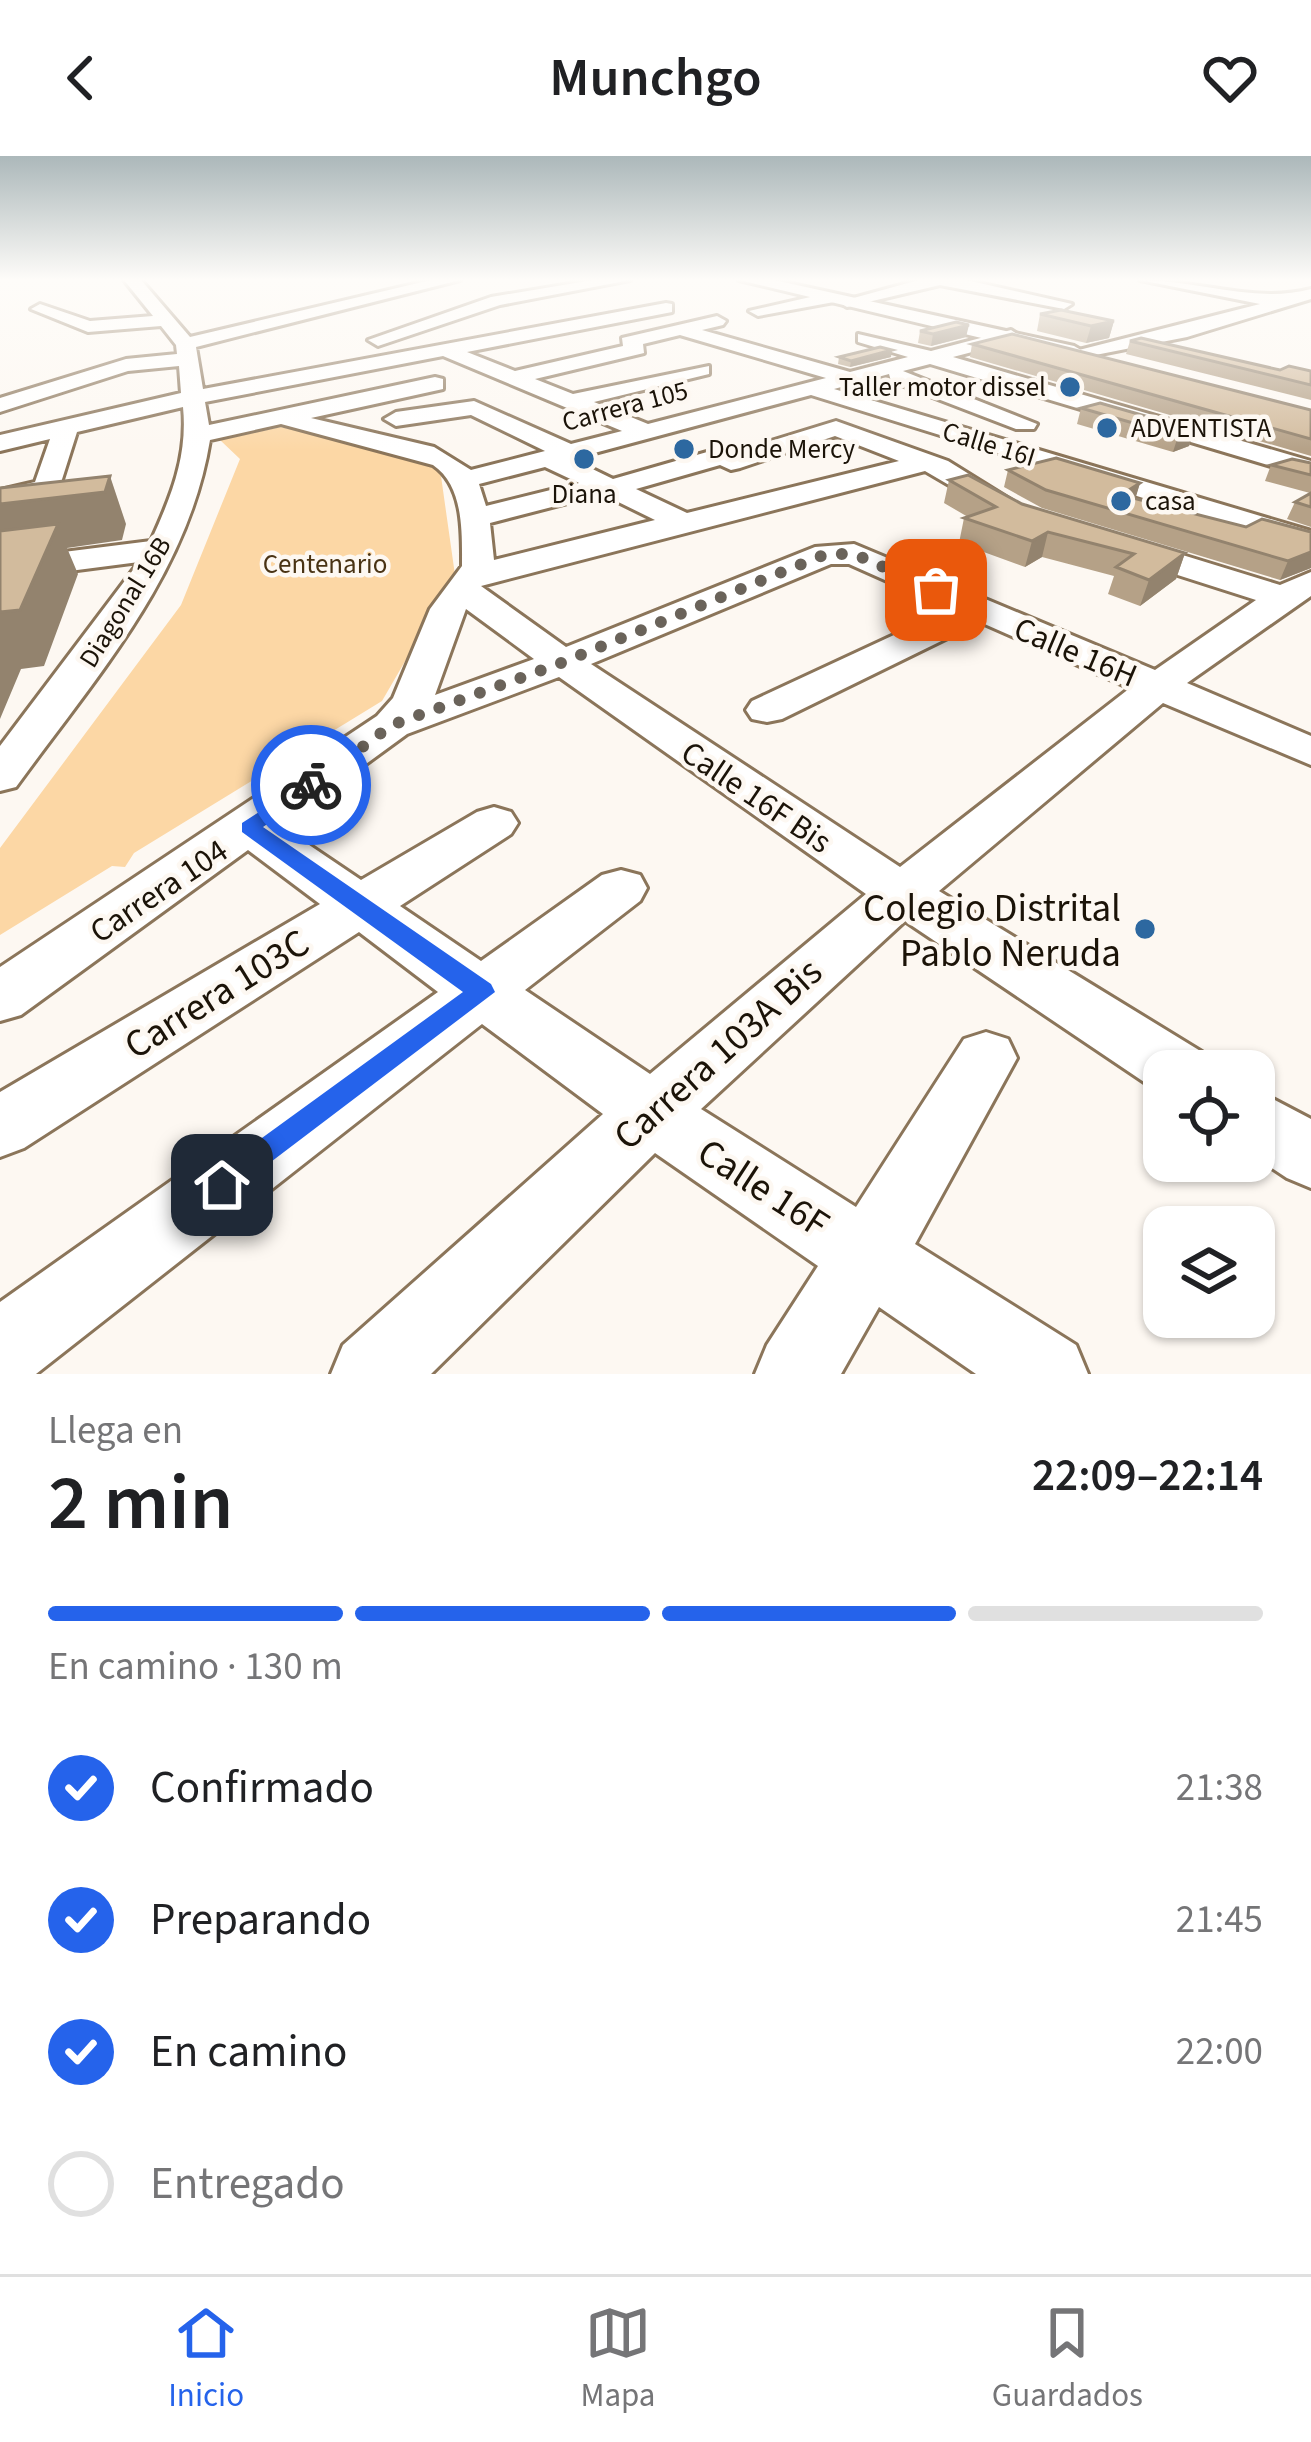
<!DOCTYPE html>
<html lang="es">
<head>
<meta charset="utf-8">
<style>
  body { margin:0; font-family:"Source Sans 3",sans-serif; background:#f2f2f2; color:#202124; height:100vh; display:flex; flex-direction:column; font-size:45px; white-space:nowrap }
  * { box-sizing:border-box; margin:0 }
  p { font-size:39px; color:#757577 }
  .icon { flex:none; width:66px; height:66px; fill:none; stroke:currentColor; stroke-width:2; stroke-linecap:round; stroke-linejoin:round }
  .map { position:relative; height:1218px; overflow:hidden }
  .details { display:flex; flex-direction:column; background:#fff; flex:1 }
  .details>* { flex:none }
  .buttons { position:absolute; left:1143px; top:894px; display:grid; gap:24px }
  .buttons a { display:grid; place-items:center; width:132px; height:132px; border-radius:24px; background:#fff; box-shadow:0 3px 9px #0004; font-size:60px }
  .pin { position:absolute; display:grid; place-items:center; width:102px; height:102px; color:#fff; margin:-51px; border-radius:24px; box-shadow:0 6px 18px #0006 }
  .courier { position:absolute; display:grid; place-items:center; width:120px; height:120px; margin:-60px; border:9px solid #2563eb; border-radius:50%; background:#fff; color:#222; box-shadow:0 3px 15px #0007 }
  .overview em { font-style:normal; font-weight:600 }
  .overview div { display:flex; flex-direction:column-reverse }
  .overview { display:flex; align-items:center; justify-content:space-between; height:204px; padding:0 48px }
  h1 { font-size:78px; font-weight:600; line-height:90px }
  .bar { display:grid; grid-template-columns:repeat(4,1fr); gap:18px 12px; align-content:center; height:144px; padding:0 48px }
  .bar i { height:15px; border-radius:9px; background:#e0e0e0 }
  .bar .selected { background:#2563eb }
  .bar p { grid-column:span 4 }
  ol { padding:0 48px; list-style:none }
  li { display:flex; align-items:center; gap:36px; height:132px }
  li p { margin-inline-start:auto }
  li .icon { padding:12px; border-radius:50%; background:#2563eb; color:#fff; stroke-width:4 }
  li:last-child { color:#757577 }
  li i { width:66px; height:66px; border:6px solid #e0e0e0; border-radius:50% }
  header { display:flex; justify-content:space-between; align-items:center; height:156px; padding:0 48px; background:#fff; font-size:54px; font-weight:600 }
  .dock { display:flex; justify-content:space-around; align-items:center; height:168px; border-top:3px solid #e0e0e0; background:#fff; font-size:33px; color:#757577 }
  .dock a { display:grid; justify-items:center; gap:6px }
  .dock .selected { color:#2563eb }
  .map>svg:first-child { display:block }
</style>
</head>
<body>
<header><svg class="icon" aria-label="back" viewBox="0 0 24 24"><path d="M15 5l-7 7 7 7"/></svg>Munchgo<svg class="icon" aria-label="heart" viewBox="0 0 24 24"><path d="M12 20l-8-8c-3-5 5-10 8-4 3-6 11-1 8 4z"/></svg></header>
<div class="map">
<svg width="1311" height="1218" viewBox="0 0 1311 1218">
  <rect width="100%" height="100%" fill="#fdf8f2"/>
  <!-- green -->
  <path fill="#fcd7a5" d="M281 271 417 302 440 313 455 419 382 545 134 697 125 711 112 710 0 779V692L181 449 240 303 220 284Z"/>
  <g fill="none" stroke-linecap="round" stroke-linejoin="round">
    <defs>
      <path id="minor" d="M124 124H141L190 181 431 124H460L196 191 203 233 666 147 672 148V156L467 196 515 215 623 190 622 182 717 160 726 165 723 169 702 174 850 216 908 201 858 186V178L931 195 1011 174 1020 180 1018 184 953 201 1311 305V322L930 208 903 215 1037 268 1034 273H1016L891 225 889 218 834 233 1311 375V394L811 239 572 303 613 323 721 292 732 297 836 265 948 305 1022 351 1017 357H997L925 315 481 430 566 491 815 391 854 388 1155 514 1256 444 1115 399 1110 392 1115 385H1137L1280 429 1311 416V440L1187 527 1311 580V609L1163 547 939 735 1202 896 1211 915H1164V937L1156 934 905 765 701 953 856 1051 964 883 986 876 1008 883 1017 902 915 1088 1076 1189 1088 1218H976L879 1151 841 1218H755L767 1189 818 1110 655 997 431 1218H331L343 1189 603 958 482 868 36 1218H0V1146L438 836 359 776 24 992 0 1001V936L320 748 248 694 21 859 0 865V811L377 560 393 542 430 453 462 410C462 376 464 330 433 309L281 268 210 284C188 420 95 522 16 631L0 635V590L139 406 0 424V404L151 385C171 341 188 300 183 251L77 276 58 336 41 346 0 352V334L35 326 50 283 0 295V279L181 237 179 210 128 215 0 256V242L126 203 177 198 176 189 161 170 88 176 31 153 40 148 90 165 153 160ZM680 179 826 222 648 268 594 246 709 218V210L573 238 535 223 644 197 643 188ZM443 200 622 275 571 288 474 245 396 256 384 263 396 270 471 259 545 295 471 314 434 291 311 262 443 233V223L435 221 209 269 205 246ZM835 280 899 305 687 357 636 333 720 309 731 314 740 312ZM545 311 579 327 486 350 479 328ZM602 338 655 364 494 404 490 367ZM831 408H849L950 453 752 545 746 554 752 563 767 566 782 563 980 466 1130 532 900 711 591 508ZM466 453 534 503 435 539ZM559 521 866 738 650 918 525 834 640 745 647 732 640 719 621 714 602 719 481 805 400 750 511 678 518 667 511 656 494 651 477 656 361 724 281 670 407 578Z
        M593 124H630L500 149 378 190 368 184 491 141Z
        M919 124H966L1072 148 1064 153 940 129 847 151 839 146Z
        M1140 124C1198 124 1256 148 1311 133V143L1187 181 1075 203V195L1260 148Z
        M828 137 834 138V146L758 160 749 155Z
        M1254 933 1311 963V1032L1287 1022 1254 1000Z"/>
      <path id="major" d="M739 124H774L1074 190 1086 197 1074 204Z"/>
    </defs>
    <!-- minor casing -->
    <use href="#minor" stroke="#8b755a" stroke-width="6"/>
    <!-- major casing -->
    <use href="#major" stroke="#8b755a" stroke-width="6"/>
    <!-- minor -->
    <use href="#minor" fill="#fff" fill-rule="evenodd"/>
    <!-- major -->
    <use href="#major" fill="#fff" fill-rule="evenodd"/>
  </g>
  <!-- wall -->
  <path fill="#b5a187" d="M1061 154 1114 165 1109 182 1086 187 1037 175 1040 158Z
    M920 175 966 181 931 190 918 187Z
    M1130 185 1280 214 1311 215V244L1126 198Z
    M972 188 1311 254V300L970 201Z
    M839 201H891L850 211 838 208Z
    M1081 252 1194 274 1189 290 1173 296 1077 268Z
    M1311 307V371L1287 363 1295 346 1310 337 1265 325 1271 309Z
    M1008 314 1140 327 1135 342 1246 371 1311 376V412L1280 424 1042 352 1004 331Z
    M949 324 1022 348 1185 397 1176 423 1140 450 1108 438 1114 420 1042 401 1025 411 959 387 964 362 968 361 944 347Z"/>
  <!-- shaded-wall -->
  <path fill="#93836e" d="M1114 165 1109 182 1086 187 1091 170Z
    M969 169 966 181 931 190 933 178Z
    M892 194 891 201 850 211 851 205Z
    M1194 274 1189 290 1173 296 1178 280Z
    M110 320 126 368 122 384 67 392 78 418 44 510 21 513 0 563V348Z
    M1140 327 1135 344 1116 356 1121 339Z
    M1048 376 1042 401 1025 411 1032 385Z
    M1311 396V412L1280 424 1288 405Z
    M1185 397 1176 423 1140 450 1149 424Z"/>
  <!-- building -->
  <path fill="#d2bb9d" stroke="#93836e" stroke-width="3" d="M1061 154 1114 165 1091 170 1040 158Z
    M956 166 969 169 933 178 920 175Z
    M1012 178 1311 254V283L972 188Z
    M1141 182 1280 214 1289 210 1311 215V229L1130 185Z
    M880 191 892 194 851 205 839 201Z
    M1100 247 1194 274 1178 280 1081 252Z
    M1056 302 1140 327 1121 339 1246 371 1262 363 1311 376V396L1288 405 1046 334 1008 314Z
    M1292 303 1311 307V319L1271 309Z
    M968 319 1022 348 1185 397 1149 424 1116 411 1134 398 1048 376 1032 385 964 362 996 351 949 324Z
    M110 320 105 336 0 348V332Z
    M1311 337V351L1295 346Z
    M58 368 20 454 0 456V375Z"/>
  <!-- sky -->
  <linearGradient id="sky" x2="0" y2="1"><stop stop-color="#acb8ba"/><stop offset="0.42" stop-color="#fefcf9"/><stop offset="1" stop-color="#fefcf9" stop-opacity="0"/></linearGradient>
  <rect width="1311" height="295" fill="url(#sky)"/>
  <!-- route -->
  <path fill="#2563eb" d="M311 623 318 624V633L263 671 491 828 495 836 222 1043 211 1039 207 1029 211 1019 463 836 242 676V667Z"/>
  <g fill="none" stroke-linecap="round" stroke-linejoin="round">
    <!-- done -->
    <path stroke="#6a635a" stroke-width="12" stroke-dasharray="0 21.6" d="M311 629 392 569 561 507 826 398H854L936 434"/>
  </g>
  <!-- markers -->
  <g fill="#2d68a0" stroke="#fdf8f2" stroke-width="4.5">
    <circle cx="1070" cy="231" r="12"/>
    <circle cx="1107" cy="272" r="12"/>
    <circle cx="684" cy="293" r="12"/>
    <circle cx="584" cy="303" r="12"/>
    <circle cx="1121" cy="345" r="12"/>
    <circle cx="1145" cy="773" r="12"/>
  </g>
  <g text-anchor="middle" stroke-width="9" stroke-linejoin="round" paint-order="stroke">
    <!-- far-poi labels -->
    <g font-size="27" fill="#1b1308" stroke="#fdf8f2" text-anchor="start">
      <text x="1046" y="240" text-anchor="end">Taller motor dissel</text>
      <text x="1131" y="281">ADVENTISTA</text>
      <text x="708" y="302">Donde Mercy</text>
      <text x="584" y="347" text-anchor="middle">Diana</text>
      <text x="1145" y="354">casa</text>
    </g>
    <!-- far-street labels -->
    <g font-size="27" fill="#1b1308" stroke="#fdf8f2">
      <text transform="translate(625 250) rotate(-15)" y="9">Carrera 105</text>
      <text transform="translate(989 288) rotate(17)" y="9">Calle 16I</text>
      <text transform="translate(125 446) rotate(-58)" y="9">Diagonal 16B</text>
    </g>
    <!-- far-park labels -->
    <g font-size="27" fill="#493314" stroke="#fdf8f2">
      <text x="325" y="417">Centenario</text>
    </g>
    <!-- street labels -->
    <g font-size="33" fill="#1b1308" stroke="#fdf8f2">
      <text transform="translate(1076 495) rotate(23)" y="12">Calle 16H</text>
      <text transform="translate(757 640) rotate(34)" y="12">Calle 16F Bis</text>
      <text transform="translate(158 734) rotate(-34)" y="12">Carrera 104</text>
    </g>
    <!-- near-poi labels -->
    <g font-size="39" fill="#1b1308" stroke="#fdf8f2" text-anchor="end">
      <text x="1121" y="765">Colegio Distrital<tspan x="1121" dy="45">Pablo Neruda</tspan></text>
    </g>
    <!-- near-street labels -->
    <g font-size="39" fill="#1b1308" stroke="#fdf8f2">
      <text transform="translate(216 837) rotate(-32)" y="14">Carrera 103C</text>
      <text transform="translate(717 897) rotate(-42)" y="14">Carrera 103A Bis</text>
      <text transform="translate(764 1031) rotate(33)" y="14">Calle 16F</text>
    </g>
  </g>
</svg>
<div class="buttons">
<a><svg class="icon" aria-label="locate" viewBox="0 0 24 24"><circle cx="12" cy="12" r="6"/><path d="M12 2v4M12 18v4M2 12h4M18 12h4"/></svg></a>
<a><svg class="icon" aria-label="layers" viewBox="0 0 24 24"><path d="M12 4l9 5-9 5-9-5zM3 14l9 5 9-5"/></svg></a>
</div>
<div class="pin" style="left:936px;top:434px;background:#ea580c"><svg class="icon" aria-label="bag" viewBox="0 0 24 24"><path d="M5 8h14l-1 12H6zM9 8a3 3 0 0 1 6 0"/></svg></div>
<div class="pin" style="left:222px;top:1029px;background:#1f2937"><svg class="icon" aria-label="home" viewBox="0 0 24 24"><path d="M3 11l9-7 9 7M6 9v11h12V9"/></svg></div>
<div class="courier" style="left:311px;top:629px"><svg class="icon" aria-label="bike" viewBox="0 0 24 24"><circle cx="6" cy="16" r="4"/><circle cx="18" cy="16" r="4"/><path d="M6 16l4-8h5l3 8M10 8l3 8H6M13 5h3"/></svg></div>
</div>
<section class="details">
<div class="overview"><div><h1>2 min</h1><p>Llega en</p></div><em>22:09–22:14</em></div>
<div class="bar"><i class="selected"></i><i class="selected"></i><i class="selected"></i><i></i><p>En camino · 130 m</p></div>
<ol>
<li><svg class="icon" aria-label="check" viewBox="0 0 24 24"><path d="M5 12l5 5 9-10"/></svg>Confirmado<p>21:38</p></li>
<li><svg class="icon" aria-label="check" viewBox="0 0 24 24"><path d="M5 12l5 5 9-10"/></svg>Preparando<p>21:45</p></li>
<li><svg class="icon" aria-label="check" viewBox="0 0 24 24"><path d="M5 12l5 5 9-10"/></svg>En camino<p>22:00</p></li>
<li><i></i>Entregado</li>
</ol>
</section>
<nav class="dock">
<a class="selected"><svg class="icon" aria-label="home" viewBox="0 0 24 24"><path d="M3 11l9-7 9 7M6 9v11h12V9"/></svg>Inicio</a>
<a><svg class="icon" aria-label="map" viewBox="0 0 24 24"><path d="M3 6l6-2 6 2 6-2v14l-6 2-6-2-6 2zM9 4v14M15 6v14"/></svg>Mapa</a>
<a><svg class="icon" aria-label="saved" viewBox="0 0 24 24"><path d="M7 4h10v16l-5-4-5 4z"/></svg>Guardados</a>
</nav>
</body>
</html>
